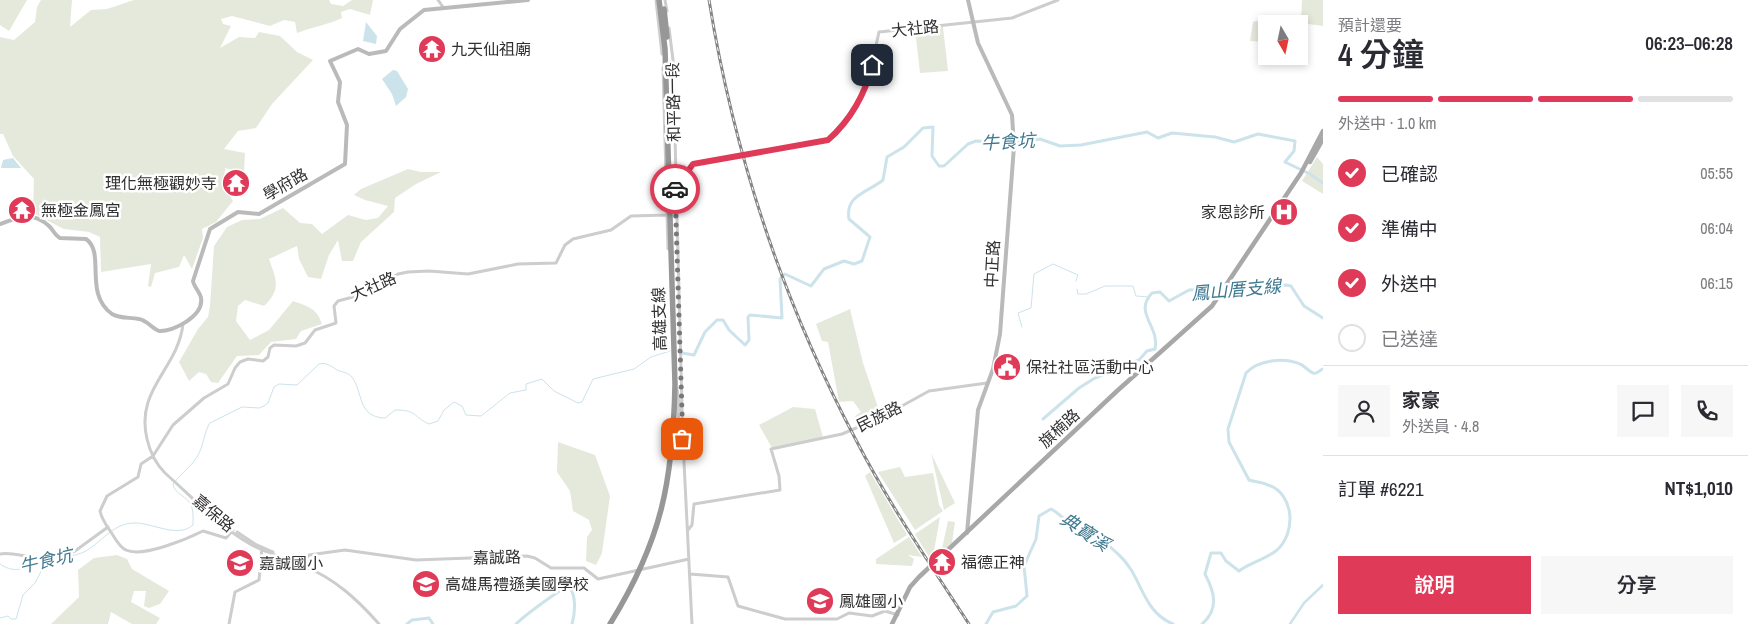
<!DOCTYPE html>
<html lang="zh-TW">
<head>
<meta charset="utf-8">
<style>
  body { margin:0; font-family:"Archivo Narrow","Noto Sans TC",sans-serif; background:#f7f7f7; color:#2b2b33; height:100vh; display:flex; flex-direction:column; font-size:19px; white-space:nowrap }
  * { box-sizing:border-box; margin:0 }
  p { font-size:16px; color:#7c7c81 }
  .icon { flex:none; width:28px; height:28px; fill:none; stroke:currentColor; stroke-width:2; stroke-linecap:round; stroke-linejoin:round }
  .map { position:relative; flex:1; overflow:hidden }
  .sheet { display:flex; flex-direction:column; background:#fff; width:425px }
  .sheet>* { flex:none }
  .needle { width:32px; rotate:171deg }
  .buttons { position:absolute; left:1258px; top:15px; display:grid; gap:10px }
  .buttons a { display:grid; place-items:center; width:50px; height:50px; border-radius:0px; background:#fff; box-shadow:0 2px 8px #0003; font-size:25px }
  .pin { position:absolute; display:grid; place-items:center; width:42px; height:42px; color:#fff; margin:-21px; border-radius:10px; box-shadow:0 2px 8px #0006 }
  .courier { position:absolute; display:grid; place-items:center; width:50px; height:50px; margin:-25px; border:4px solid #e03a59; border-radius:50%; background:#fff; color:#222; box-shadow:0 1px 6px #0007 }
  .headline em { font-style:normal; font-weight:600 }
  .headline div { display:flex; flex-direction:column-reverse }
  .headline { display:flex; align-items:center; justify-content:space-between; height:85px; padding:0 15px }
  h1 { font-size:32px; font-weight:600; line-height:38px }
  .bar { display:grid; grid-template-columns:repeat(4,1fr); gap:8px 5px; align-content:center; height:60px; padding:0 15px }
  .bar i { height:6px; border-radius:4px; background:#e1e1e2 }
  .bar .selected { background:#e03a59 }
  .bar p { grid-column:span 4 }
  .line { display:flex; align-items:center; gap:12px; padding:0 15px; border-top:1px solid #e1e1e2 }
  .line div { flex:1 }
  .round { display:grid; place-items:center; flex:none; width:52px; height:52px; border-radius:0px; background:#f7f7f7 }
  ol { padding:0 15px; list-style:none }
  li { display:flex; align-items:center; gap:15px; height:55px }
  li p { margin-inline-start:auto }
  li .icon { padding:5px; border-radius:50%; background:#e03a59; color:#fff; stroke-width:4 }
  li:last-child { color:#7c7c81 }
  li i { width:28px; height:28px; border:2px solid #e1e1e2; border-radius:50% }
  .primary-button { display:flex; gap:10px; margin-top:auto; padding:10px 15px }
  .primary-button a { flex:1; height:58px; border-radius:0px; background:#e03a59; color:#fff; font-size:20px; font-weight:600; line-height:58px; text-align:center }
  .primary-button a+a { background:#f7f7f7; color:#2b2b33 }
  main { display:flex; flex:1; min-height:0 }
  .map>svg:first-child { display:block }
</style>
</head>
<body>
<main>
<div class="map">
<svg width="1323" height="624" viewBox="0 0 1323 624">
  <rect width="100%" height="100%" fill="#fff"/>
  <!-- green -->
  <path fill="#e5e9dc" d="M0 0H27L9 31 0 25Z
    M41 0H72L70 27 91 10 107 9 134 0H329L331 4 343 6 352 0H373L370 15 350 9 341 12 342 18C327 25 312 27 297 33L295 22 284 20 270 26 232 16 221 19 223 24 231 26 220 48 239 37 255 38 259 32 280 36 297 52 313 60 272 104 256 128 238 131 224 149 245 153 244 173 225 168 224 186 233 201 216 222 202 229 203 238 192 269 184 255 179 267 155 273 151 287 148 286 151 264 101 272 100 237 89 232 64 229 33 213 34 179 13 156 3 134H0V37L14 40 35 22 37 7Z
    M1302 0H1323V26L1301 23Z
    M1256 21 1271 24H1266V42L1250 41 1253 22Z
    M943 27 948 71 920 73 915 29Z
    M1317 157 1323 164V194L1302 181Z
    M408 169 421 172H441L416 184 395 198 394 212 361 242 353 261H342L338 240 329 255 321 279 308 277 299 259 297 246 269 259C276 279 282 289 264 306L245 300 238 306 236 321 250 340 269 330 293 301C307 306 317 308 322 324L301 331 296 339 271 342 259 355 237 356 218 383 211 382 206 374 199 372 189 381 179 362 198 329 208 317 210 306 214 246 227 227 242 220 260 219 283 208 300 223 312 224 322 234 348 215 366 220 378 218 388 206 365 200 354 195 361 189Z
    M850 309 863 363 881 416 860 424 855 416 861 412 853 401 839 402 828 342 822 341 816 324Z
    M793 407 815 409 823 437 772 448 759 425Z
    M558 442 595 455 610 496 602 553 596 565 586 561 587 537 592 530 589 520 573 511 570 491 557 472Z
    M931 453 955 503 944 510Z
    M900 467 905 477 933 473 939 505 943 511 915 530 878 472Z
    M870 472 907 535 894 543 865 476Z
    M940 517 934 551 941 553 948 521 955 522 952 543 932 562 915 534Z
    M909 537 922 557 908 555 914 559 912 566 876 564V559Z
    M117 555 127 559 132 569 169 591 160 604 149 608 144 606 146 591H134L131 602 160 618 156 624H132L111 612 108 624H51L79 597 78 570 94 558Z"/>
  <!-- water -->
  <path fill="#cce3eb" d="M366 22 377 36 376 44 363 41Z
    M393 70 397 71 408 89 406 97 396 106 392 94 382 79Z
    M13 158 21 168H1L3 160Z"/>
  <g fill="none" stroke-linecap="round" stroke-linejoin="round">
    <!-- stream -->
    <path stroke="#cce3eb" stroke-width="1" d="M1077 289 1078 294H1086L1105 286H1133L1136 296 1149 297
      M1022 327 1018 313 1031 308 1034 274 1053 264 1078 275 1076 281
      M54 557C63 557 75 556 84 552 101 543 112 524 133 523 152 522 177 539 193 525 193 518 194 508 189 502 184 495 174 493 173 484 180 474 191 467 197 457 204 446 204 431 210 423L242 407 259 408 264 406 268 403 274 387 279 384 297 385 319 364C326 362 331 366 337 370 341 372 347 372 351 376 364 391 356 417 385 418L395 410C418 410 413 417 429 424L438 421 444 410 454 402 462 406 466 415 481 416 510 393 526 390V384L542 379 554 391 578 403 582 402 593 379 634 369 651 357 670 351
      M0 564C19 577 29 564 47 558
      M0 618 8 616 11 619H16L23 595 35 583 47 560"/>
    <!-- canal -->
    <path stroke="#cce3eb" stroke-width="2.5" d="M1290 624 1304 603 1323 585"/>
    <!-- river -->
    <path stroke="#cce3eb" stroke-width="3" d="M682 353 694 355 705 332 717 320H723L729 330 745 345 749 340 748 317 750 315 782 318 780 279 785 274 811 286 824 269 844 261 854 264 862 261 870 237 849 219C845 195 867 193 883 180L887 157 904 147 923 128 933 127 932 156 939 166H944L968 144 976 141 1019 142 1040 139 1060 146 1081 145 1147 132 1158 138 1172 133 1215 137 1234 142 1258 134 1295 141 1294 151 1285 162 1310 174 1323 183
      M1043 419 1079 388 1095 378 1139 360 1147 351 1155 349C1160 326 1133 313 1152 293L1160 292 1169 301 1189 290 1286 285 1291 286 1304 306 1323 318
      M407 624 412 620 429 618 433 624
      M516 624C523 617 561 588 568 587 577 593 575 614 572 624
      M986 624 993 612 1016 606 1027 596 1024 566 1036 539 1039 516 1051 509C1061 514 1064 522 1075 524 1084 536 1086 533 1097 538 1105 542 1113 549 1119 555 1142 575 1141 611 1173 624
      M1202 624C1219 609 1215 593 1205 574L1211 553H1221L1226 561 1239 571C1251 562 1265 560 1277 550 1296 533 1295 494 1268 485 1262 482 1255 482 1249 480L1229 442 1228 429 1246 373C1258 360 1284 357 1300 364 1305 366 1308 371 1313 373 1317 375 1319 370 1323 369"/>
    <!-- tertiary-tunnel -->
    <path stroke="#d6d6d6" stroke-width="3" stroke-dasharray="3 1.5" stroke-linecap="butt" d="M672 200 675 189"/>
    <!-- tertiary -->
    <path stroke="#cdcdcd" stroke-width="3" d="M438 0 443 7
      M656 0 662 54
      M665 0 667 11
      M669 28 673 60 683 444
      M663 68 668 249
      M675 189 693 164 828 140 860 101 868 81 879 32 1012 18 1058 0
      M183 324C178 369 135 389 147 439 150 452 155 463 165 473 192 497 219 526 250 544 267 554 286 558 304 566 335 579 357 599 379 624
      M677 388 680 411
      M676 403 680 424
      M680 423 682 436
      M683 442 692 624
      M233 530 226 538 203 531C187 539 142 558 126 550 119 547 115 538 111 532 106 525 102 520 100 511L107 496 138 477 141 464 153 456 173 425 204 398 228 384 235 368 240 362 248 359 263 361 268 357 270 348 274 345 296 346 305 343 315 330 336 323 334 306 338 301 364 294 398 274 408 272 429 271 468 274 518 264 556 263 565 245 573 239 611 230 631 216 667 215
      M688 530 692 525 694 504 780 490 779 476 771 449 842 434 882 417 929 391 987 383
      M237 532 255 544 273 552
      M0 554C11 552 21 556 32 557 44 558 64 555 75 551L108 527
      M303 566 309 555 345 550 416 560 527 556 535 558 551 568H584L598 579 689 559
      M690 574 728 577 738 606 785 619H837L849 613 872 616 885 611 898 615
      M229 624 235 592 259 580 262 548"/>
    <!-- secondary -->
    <path stroke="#bababa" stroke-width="4" d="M0 224C18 218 31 210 49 226 53 230 55 235 60 238L86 239C106 253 83 293 112 314 120 319 130 317 139 319 147 320 151 328 159 331 173 332 204 316 201 298 200 292 194 287 193 281L210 229 238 212 259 214 345 164 347 125 338 102 340 82 330 61 358 49 369 54 386 51 400 29 424 10 528 0
      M967 533 978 410 993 369 1000 334 1014 146 1012 115 978 43 968 0"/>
    <!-- primary -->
    <path stroke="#a8a8a8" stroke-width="4.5" d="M1310 162 1323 139
      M892 624 910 587 919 577 1117 391 1212 306 1301 173 1323 131"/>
    <defs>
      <path id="rail" d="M709 0C734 154 783 302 856 440 889 504 930 564 969 624"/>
    </defs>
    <!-- rail casing -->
    <use href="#rail" stroke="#858585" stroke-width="3"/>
    <!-- rail -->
    <use href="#rail" stroke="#fff" stroke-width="1" stroke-dasharray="4" stroke-linecap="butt"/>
    <!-- motorway-bridge -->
    <path stroke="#979797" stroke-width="5.5" d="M664 9 667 37
      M610 624C662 540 673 481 675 384L665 49 659 0"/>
  </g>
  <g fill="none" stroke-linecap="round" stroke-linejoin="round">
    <!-- done -->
    <path stroke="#787878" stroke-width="5" stroke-dasharray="0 9" d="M675 189 683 444 682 439"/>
    <!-- route -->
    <path stroke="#e03a59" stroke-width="6" d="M675 189 693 164 828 140C850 121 866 93 872 65"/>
  </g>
  <!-- icons -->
  <defs>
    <symbol id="temple-disc" viewBox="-11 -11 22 22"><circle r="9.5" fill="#e03a59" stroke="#fff"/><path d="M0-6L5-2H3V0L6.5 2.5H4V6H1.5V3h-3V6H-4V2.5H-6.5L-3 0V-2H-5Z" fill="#fff"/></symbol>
    <symbol id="hospital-disc" viewBox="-11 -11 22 22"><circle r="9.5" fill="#e03a59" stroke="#fff"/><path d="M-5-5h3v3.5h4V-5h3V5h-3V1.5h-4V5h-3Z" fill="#fff"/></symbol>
    <symbol id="civic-disc" viewBox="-11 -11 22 22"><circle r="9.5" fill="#e03a59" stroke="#fff"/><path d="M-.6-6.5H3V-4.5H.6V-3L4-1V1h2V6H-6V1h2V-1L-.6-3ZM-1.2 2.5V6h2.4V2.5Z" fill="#fff"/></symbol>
    <symbol id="school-disc" viewBox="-11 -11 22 22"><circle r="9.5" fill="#e03a59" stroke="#fff"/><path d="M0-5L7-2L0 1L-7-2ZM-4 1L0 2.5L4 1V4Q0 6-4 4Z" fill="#fff"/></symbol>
  </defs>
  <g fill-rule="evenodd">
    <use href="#temple-disc" x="416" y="33" width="32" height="32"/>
    <use href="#temple-disc" x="220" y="167" width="32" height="32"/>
    <use href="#temple-disc" x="6" y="194" width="32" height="32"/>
    <use href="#hospital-disc" x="1268" y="196" width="32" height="32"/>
    <use href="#civic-disc" x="991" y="351" width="32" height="32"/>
    <use href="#temple-disc" x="926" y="546" width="32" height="32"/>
    <use href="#school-disc" x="224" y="547" width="32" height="32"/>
    <use href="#school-disc" x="410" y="568" width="32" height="32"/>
    <use href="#school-disc" x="804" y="585" width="32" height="32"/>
  </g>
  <g text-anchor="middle" stroke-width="5" stroke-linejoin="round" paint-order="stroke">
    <!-- street labels -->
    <g font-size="16" fill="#303030" stroke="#fff">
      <text transform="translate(915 28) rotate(-6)" y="6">大社路</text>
      <text transform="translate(673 102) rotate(-91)" y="6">和平路一段</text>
      <text transform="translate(285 184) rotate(-30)" y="6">學府路</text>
      <text transform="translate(992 264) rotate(-87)" y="6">中正路</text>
      <text transform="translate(373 286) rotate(-24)" y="6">大社路</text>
      <text transform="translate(659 319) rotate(-92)" y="6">高雄支線</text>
      <text transform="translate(879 416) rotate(-26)" y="6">民族路</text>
      <text transform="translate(1059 428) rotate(-43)" y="6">旗楠路</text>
      <text transform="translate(214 513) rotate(40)" y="6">嘉保路</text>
      <text transform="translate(497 557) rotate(-1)" y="6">嘉誠路</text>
    </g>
    <!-- poi labels -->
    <g font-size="16" fill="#303030" stroke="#fff" text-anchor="start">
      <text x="451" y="55">九天仙祖廟</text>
      <text x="217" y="189" text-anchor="end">理化無極觀妙寺</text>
      <text x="41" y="216">無極金鳳宮</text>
      <text x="1265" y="218" text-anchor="end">家恩診所</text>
      <text x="1026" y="373">保社社區活動中心</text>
      <text x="961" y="568">福德正神</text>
      <text x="259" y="569">嘉誠國小</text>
      <text x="445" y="590">高雄馬禮遜美國學校</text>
      <text x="839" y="607">鳳雄國小</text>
    </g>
    <!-- water labels -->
    <g font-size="18" font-style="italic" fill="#407a90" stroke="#fff">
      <text transform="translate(1008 142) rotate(-3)" y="6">牛食坑</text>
      <text transform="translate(1236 290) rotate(-5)" y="6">鳳山厝支線</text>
      <text transform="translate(1085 532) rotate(33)" y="6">典寶溪</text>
      <text transform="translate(46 561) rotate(-13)" y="6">牛食坑</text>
    </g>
  </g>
</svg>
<div class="buttons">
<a><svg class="needle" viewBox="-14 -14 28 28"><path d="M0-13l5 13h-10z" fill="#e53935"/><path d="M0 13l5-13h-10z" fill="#7c7c81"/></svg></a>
</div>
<div class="pin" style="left:682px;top:439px;background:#ea580c"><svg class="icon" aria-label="bag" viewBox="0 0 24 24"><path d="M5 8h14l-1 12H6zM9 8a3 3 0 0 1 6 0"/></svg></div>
<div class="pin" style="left:872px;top:65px;background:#1f2937"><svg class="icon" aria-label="home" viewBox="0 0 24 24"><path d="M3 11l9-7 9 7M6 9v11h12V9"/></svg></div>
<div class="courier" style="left:675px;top:189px"><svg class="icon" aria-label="car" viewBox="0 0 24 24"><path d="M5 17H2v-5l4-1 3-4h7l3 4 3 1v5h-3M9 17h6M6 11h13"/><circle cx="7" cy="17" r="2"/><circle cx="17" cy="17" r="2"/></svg></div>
</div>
<section class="sheet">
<div class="headline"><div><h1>4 分鐘</h1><p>預計還要</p></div><em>06:23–06:28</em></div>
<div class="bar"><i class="selected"></i><i class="selected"></i><i class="selected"></i><i></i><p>外送中 · 1.0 km</p></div>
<ol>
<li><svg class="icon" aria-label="check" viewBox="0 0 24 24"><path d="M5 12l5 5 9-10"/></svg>已確認<p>05:55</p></li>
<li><svg class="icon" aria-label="check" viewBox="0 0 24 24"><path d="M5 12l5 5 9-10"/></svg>準備中<p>06:04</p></li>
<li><svg class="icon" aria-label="check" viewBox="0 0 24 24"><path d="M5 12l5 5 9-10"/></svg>外送中<p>06:15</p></li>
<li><i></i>已送達</li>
</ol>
<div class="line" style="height:90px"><a class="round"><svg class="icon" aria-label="person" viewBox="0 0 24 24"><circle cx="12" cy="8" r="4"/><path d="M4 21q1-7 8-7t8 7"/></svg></a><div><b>家豪</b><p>外送員 · 4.8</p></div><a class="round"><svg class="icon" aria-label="chat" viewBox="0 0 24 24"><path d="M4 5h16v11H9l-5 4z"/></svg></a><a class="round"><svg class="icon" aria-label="phone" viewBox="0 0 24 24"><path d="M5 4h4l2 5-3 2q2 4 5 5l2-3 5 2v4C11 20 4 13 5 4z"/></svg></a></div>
<div class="line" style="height:65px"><div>訂單 #6221</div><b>NT$1,010</b></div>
<div class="primary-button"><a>說明</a><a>分享</a></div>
</section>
</main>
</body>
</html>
